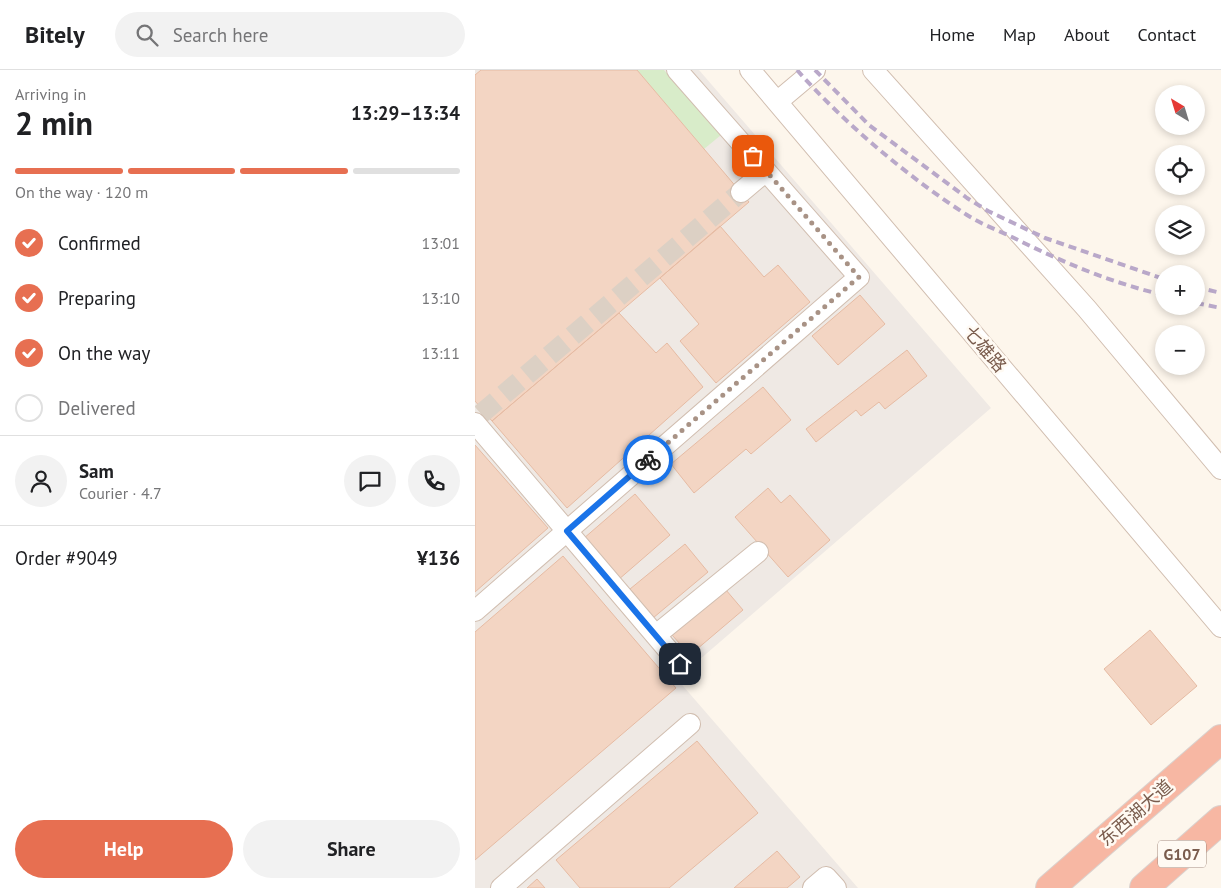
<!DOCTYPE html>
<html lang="en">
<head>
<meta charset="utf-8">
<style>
  body { margin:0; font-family:"PT Sans","Noto Sans SC",sans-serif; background:#f2f2f2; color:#202124; height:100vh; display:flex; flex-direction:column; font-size:19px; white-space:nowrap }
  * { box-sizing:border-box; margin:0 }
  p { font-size:16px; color:#757577 }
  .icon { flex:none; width:28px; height:28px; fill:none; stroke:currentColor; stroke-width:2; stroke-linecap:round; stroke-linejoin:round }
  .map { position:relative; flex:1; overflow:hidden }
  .panel { display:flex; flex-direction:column; background:#fff; width:475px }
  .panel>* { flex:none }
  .needle { width:32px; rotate:322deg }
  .tools { position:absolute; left:680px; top:15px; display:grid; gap:10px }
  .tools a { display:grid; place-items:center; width:50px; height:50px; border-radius:50%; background:#fff; box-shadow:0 2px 8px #0003; font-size:25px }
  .pin { position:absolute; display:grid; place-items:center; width:42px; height:42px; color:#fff; margin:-21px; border-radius:10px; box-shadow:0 2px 8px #0006 }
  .courier { position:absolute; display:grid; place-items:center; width:50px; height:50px; margin:-25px; border:4px solid #1a73e8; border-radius:50%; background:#fff; color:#222; box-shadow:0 1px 6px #0007 }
  .overview em { font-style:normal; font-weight:700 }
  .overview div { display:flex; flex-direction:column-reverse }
  .overview { display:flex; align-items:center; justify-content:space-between; height:85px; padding:0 15px }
  h1 { font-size:32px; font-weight:700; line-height:38px }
  .bar { display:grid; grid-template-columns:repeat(4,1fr); gap:8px 5px; align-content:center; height:60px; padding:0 15px }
  .bar i { height:6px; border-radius:4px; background:#e0e0e0 }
  .bar .current { background:#e76f51 }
  .bar p { grid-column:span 4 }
  .line { display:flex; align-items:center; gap:12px; padding:0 15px; border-top:1px solid #e0e0e0 }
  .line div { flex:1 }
  .round { display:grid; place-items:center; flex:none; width:52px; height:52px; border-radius:26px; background:#f2f2f2 }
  ol { padding:0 15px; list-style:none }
  li { display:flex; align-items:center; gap:15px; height:55px }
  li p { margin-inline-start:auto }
  li .icon { padding:5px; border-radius:50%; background:#e76f51; color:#fff; stroke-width:4 }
  li:last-child { color:#757577 }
  li i { width:28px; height:28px; border:2px solid #e0e0e0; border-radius:50% }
  .primary-button { display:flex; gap:10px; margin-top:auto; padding:10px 15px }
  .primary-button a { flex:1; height:58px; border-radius:30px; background:#e76f51; color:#fff; font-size:20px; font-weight:700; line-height:58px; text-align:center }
  .primary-button a+a { background:#f2f2f2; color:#202124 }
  header { display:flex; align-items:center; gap:30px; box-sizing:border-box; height:70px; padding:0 25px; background:#fff; border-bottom:1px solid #e0e0e0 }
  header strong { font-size:24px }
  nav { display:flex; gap:28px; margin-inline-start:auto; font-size:18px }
  .search { width:350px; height:45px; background:#f2f2f2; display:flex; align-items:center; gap:12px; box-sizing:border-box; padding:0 18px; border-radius:28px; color:#757577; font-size:19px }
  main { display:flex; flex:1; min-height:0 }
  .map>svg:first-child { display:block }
</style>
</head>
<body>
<header>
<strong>Bitely</strong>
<div class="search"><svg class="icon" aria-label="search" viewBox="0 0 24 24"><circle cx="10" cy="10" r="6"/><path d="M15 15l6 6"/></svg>Search here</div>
<nav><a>Home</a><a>Map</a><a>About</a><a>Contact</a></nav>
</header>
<main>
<section class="panel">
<div class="overview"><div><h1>2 min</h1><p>Arriving in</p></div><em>13:29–13:34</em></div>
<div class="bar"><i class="current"></i><i class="current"></i><i class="current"></i><i></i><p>On the way · 120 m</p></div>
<ol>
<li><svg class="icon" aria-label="check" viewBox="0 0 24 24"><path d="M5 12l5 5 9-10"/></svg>Confirmed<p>13:01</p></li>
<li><svg class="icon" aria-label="check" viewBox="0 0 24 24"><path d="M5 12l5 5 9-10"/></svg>Preparing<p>13:10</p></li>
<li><svg class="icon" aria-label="check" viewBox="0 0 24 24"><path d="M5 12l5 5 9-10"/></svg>On the way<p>13:11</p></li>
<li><i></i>Delivered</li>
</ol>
<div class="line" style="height:90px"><a class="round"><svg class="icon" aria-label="person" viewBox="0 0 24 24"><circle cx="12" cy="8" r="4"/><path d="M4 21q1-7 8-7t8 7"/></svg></a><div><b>Sam</b><p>Courier · 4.7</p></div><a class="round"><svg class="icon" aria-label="chat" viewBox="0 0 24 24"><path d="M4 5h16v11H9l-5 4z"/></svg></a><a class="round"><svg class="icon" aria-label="phone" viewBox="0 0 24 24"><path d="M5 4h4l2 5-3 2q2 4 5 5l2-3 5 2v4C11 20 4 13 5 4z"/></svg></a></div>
<div class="line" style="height:65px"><div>Order #9049</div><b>¥136</b></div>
<div class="primary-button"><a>Help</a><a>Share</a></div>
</section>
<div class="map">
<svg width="746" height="818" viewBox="0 0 746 818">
  <rect width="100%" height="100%" fill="#fdf6ec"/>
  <!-- industrial -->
  <path fill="#efe9e4" d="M0 0H224L516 338 202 609 383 818H0Z"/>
  <!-- green -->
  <path fill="#d8ecc9" d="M162 0H189L246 65 229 79Z"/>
  <!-- building -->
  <path fill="#f3d5c3" stroke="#e6bba3" d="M6 0H162L274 132 17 351 0 331V5Z
    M245 156 289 207 303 195 335 232 241 313 205 271 224 254 185 208Z
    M385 225 410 254 363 295 337 266Z
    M144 243 181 283 192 273 228 317 92 438 17 351Z
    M432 280 452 306 410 339 404 332 386 346 381 340 341 372 331 359Z
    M288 317 316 350 276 384 271 379 219 423 196 394Z
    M0 375 73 458 0 522Z
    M293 418 306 433 315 425 355 470 313 507 260 447Z
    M160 424 195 465 143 510 108 469Z
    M210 474 233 502 178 548 155 519Z
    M88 486 201 618 0 790V562Z
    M251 520 268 540 215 585 197 565Z
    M675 560 722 616 676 655 629 599Z
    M222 671 283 743 194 818H105L81 790Z
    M302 781 325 807 312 818H259Z
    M62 809 70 818H52Z"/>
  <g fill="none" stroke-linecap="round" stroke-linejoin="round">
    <!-- minor-tunnel -->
    <path stroke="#dcd0c4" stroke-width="20" stroke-dasharray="20 10" stroke-linecap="butt" d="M6 344 266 122"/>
    <defs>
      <path id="minor" d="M275 0 746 557
        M398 0 612 239 746 399
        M302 32 340 0
        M266 122 291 101
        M0 353 205 594
        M0 541 384 207 202 0
        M181 565 283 482
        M26 818 215 654
        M338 818 351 807 361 818"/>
      <path id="highway" d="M575 818 746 669
        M669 818 746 750"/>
    </defs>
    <!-- minor casing -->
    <use href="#minor" stroke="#d1beb0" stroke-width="22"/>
    <!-- highway casing -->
    <use href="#highway" stroke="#dad1cd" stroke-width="30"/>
    <!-- minor -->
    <use href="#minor" stroke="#fff" stroke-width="20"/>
    <!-- highway -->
    <use href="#highway" stroke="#f7b7a3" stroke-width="28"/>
    <!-- rail -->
    <path stroke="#b9a8c9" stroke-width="4" stroke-dasharray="8 5" stroke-linecap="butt" d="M322 0C369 53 433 107 492 145 506 154 522 160 537 167 585 191 636 213 689 225
      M340 0 394 55 492 128 513 141 570 168 689 209
      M721 217 746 223
      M721 233 746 238"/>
  </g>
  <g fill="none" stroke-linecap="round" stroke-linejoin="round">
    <!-- done -->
    <path stroke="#a89285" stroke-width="5" stroke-dasharray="0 9" d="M173 390 384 207 278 86"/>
    <!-- route -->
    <path stroke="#1a73e8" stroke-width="6" d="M173 390 92 461 205 594"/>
  </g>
  <g text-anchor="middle" stroke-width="5" stroke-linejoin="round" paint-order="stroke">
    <!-- shield labels -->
    <rect fill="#fffaf3" stroke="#a28b7f" stroke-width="1" x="683" y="770.5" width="48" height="27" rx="4"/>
    <g font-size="16" font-weight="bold" fill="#7a5c4d">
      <text x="707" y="790">G107</text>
    </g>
    <!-- street labels -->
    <g font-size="18" fill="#7a5c4d" stroke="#fffaf3">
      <text transform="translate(510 279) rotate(50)" y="6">七雄路</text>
      <text transform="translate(661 743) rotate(-41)" y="6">东西湖大道</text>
    </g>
  </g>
</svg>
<div class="tools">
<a><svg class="needle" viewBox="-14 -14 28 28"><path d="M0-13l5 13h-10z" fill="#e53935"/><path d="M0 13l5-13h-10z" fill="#757577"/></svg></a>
<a><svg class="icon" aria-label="locate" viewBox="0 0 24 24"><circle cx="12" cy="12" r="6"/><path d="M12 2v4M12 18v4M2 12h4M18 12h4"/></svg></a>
<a><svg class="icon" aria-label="layers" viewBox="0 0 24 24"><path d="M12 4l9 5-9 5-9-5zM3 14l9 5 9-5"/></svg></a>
<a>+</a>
<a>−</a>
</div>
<div class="pin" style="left:278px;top:86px;background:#ea580c"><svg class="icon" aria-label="bag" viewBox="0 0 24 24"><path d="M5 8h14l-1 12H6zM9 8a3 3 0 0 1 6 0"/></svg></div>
<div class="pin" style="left:205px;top:594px;background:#1f2937"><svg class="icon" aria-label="home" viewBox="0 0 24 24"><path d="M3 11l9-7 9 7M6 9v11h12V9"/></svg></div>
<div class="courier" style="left:173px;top:390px"><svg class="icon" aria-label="bike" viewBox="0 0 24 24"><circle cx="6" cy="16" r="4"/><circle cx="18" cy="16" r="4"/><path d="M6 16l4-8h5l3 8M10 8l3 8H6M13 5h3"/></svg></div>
</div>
</main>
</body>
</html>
